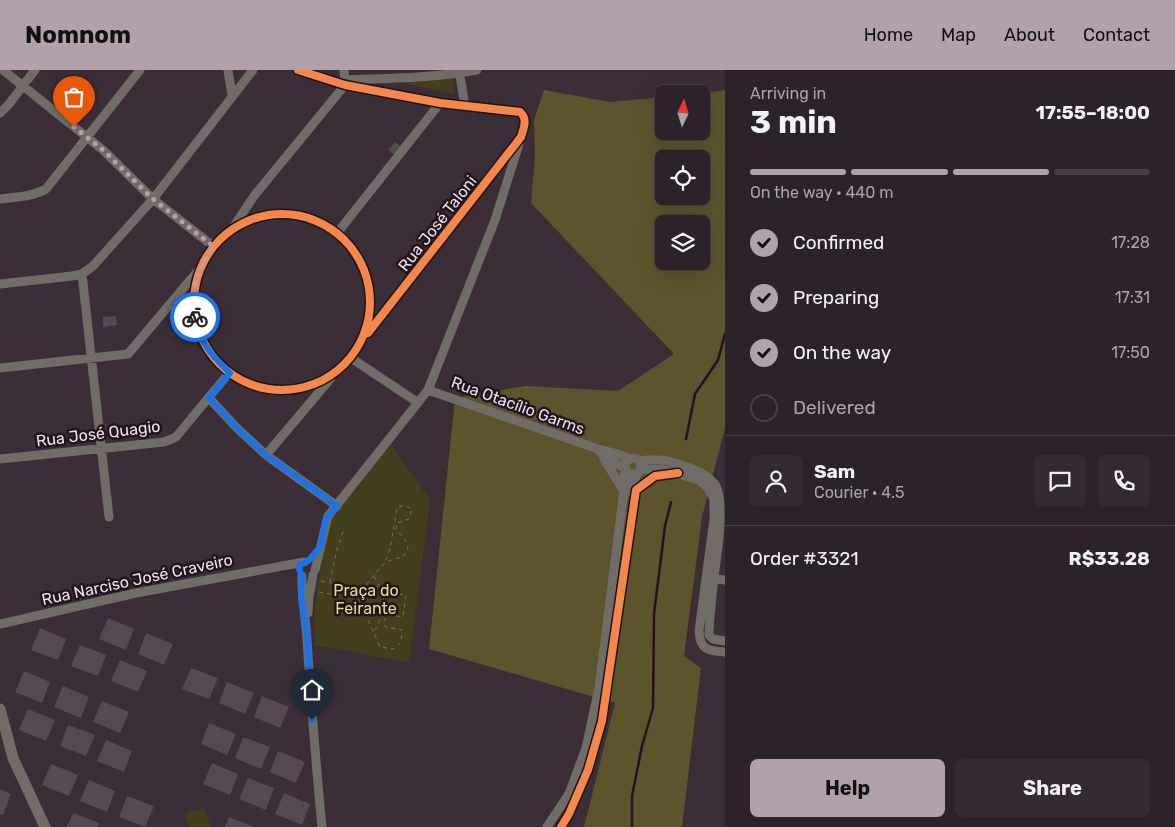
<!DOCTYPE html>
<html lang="en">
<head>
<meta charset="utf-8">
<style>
  body { margin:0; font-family:Rubik,sans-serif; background:#342a31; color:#f1f3f6; height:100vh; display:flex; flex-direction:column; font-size:19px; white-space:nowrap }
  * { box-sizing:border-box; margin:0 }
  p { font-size:16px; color:#a6a4a8 }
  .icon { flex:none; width:28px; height:28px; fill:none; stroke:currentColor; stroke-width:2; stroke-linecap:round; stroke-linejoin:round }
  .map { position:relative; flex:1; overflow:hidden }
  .drawer { display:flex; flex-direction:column; background:#2c2229; width:450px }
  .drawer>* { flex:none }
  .needle { width:32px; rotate:4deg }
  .buttons { position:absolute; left:655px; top:15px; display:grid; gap:10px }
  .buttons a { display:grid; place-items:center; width:55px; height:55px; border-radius:8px; background:#2c2229; box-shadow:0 5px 20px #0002,0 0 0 1px #483f46; font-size:25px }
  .pin { position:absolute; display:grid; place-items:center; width:42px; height:42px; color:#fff; margin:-51px -21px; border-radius:50% 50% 50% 0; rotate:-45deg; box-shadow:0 0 5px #0007 }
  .pin .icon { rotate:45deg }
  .courier { position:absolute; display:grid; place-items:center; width:50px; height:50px; margin:-25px; border:4px solid #1a73e8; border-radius:50%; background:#fff; color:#222; box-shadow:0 1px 6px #0007 }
  .head em { font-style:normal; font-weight:700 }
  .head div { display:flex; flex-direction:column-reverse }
  .head { display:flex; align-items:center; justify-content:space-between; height:85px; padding:0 25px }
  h1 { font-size:32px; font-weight:700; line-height:38px }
  .bar { display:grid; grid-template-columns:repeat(4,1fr); gap:8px 5px; align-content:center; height:60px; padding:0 25px }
  .bar i { height:6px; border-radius:4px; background:#483f46 }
  .bar .active { background:#b0a1ab }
  .bar p { grid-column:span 4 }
  .line { display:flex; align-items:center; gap:12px; padding:0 25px; border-top:1px solid #483f46 }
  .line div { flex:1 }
  .round { display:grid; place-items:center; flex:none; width:52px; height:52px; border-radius:8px; background:#342a31 }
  ol { padding:0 25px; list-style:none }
  li { display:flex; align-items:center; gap:15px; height:55px }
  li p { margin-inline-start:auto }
  li .icon { padding:5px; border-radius:50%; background:#b0a1ab; color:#111; stroke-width:4 }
  li:last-child { color:#a6a4a8 }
  li i { width:28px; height:28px; border:2px solid #483f46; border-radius:50% }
  .cta { display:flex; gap:10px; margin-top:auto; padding:10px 25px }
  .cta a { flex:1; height:58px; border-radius:8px; background:#b0a1ab; color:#111; font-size:20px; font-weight:700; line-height:58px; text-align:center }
  .cta a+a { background:#342a31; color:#f1f3f6 }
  header { display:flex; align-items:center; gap:30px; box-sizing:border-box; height:70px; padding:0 25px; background:#b0a1ab; color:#111 }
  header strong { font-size:24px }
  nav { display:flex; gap:28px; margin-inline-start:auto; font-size:18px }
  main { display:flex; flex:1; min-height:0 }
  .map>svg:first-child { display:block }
</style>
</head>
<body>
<header>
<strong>Nomnom</strong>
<nav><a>Home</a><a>Map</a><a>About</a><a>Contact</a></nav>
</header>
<main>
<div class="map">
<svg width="725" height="757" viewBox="0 0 725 757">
  <rect width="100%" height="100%" fill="#3b2e37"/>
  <!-- green -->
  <path fill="#453e1c" d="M451 1 455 24 376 7Z
    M388 370 430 430 409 593 315 575V535L323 482 332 448Z
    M204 738 211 757H189L184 744Z"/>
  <!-- forest -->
  <path fill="#5b542c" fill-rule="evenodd" d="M544 20 610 32 664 27V61H701V24H699L725 20V358L702 447 684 586 701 598 682 757H584L615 633 429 579 455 328 525 316 618 321 674 284 531 133 535 85 534 50ZM664 89H701V126H664ZM664 154H701V191H664Z"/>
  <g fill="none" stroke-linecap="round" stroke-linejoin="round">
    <!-- stream -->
    <path stroke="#2d0d26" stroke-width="2.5" d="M686 369 695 324 718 290 725 264
      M632 757V726L642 676 653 638 654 544 665 456 671 432"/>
  </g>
  <!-- building -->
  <path fill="#544a51" d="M395 72 401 77 395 85 388 80Z
    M116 246 117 255 103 257V247Z
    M108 548 134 559 126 580 99 569Z
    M40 558 66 569 58 590 31 580Z
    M146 563 173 574 164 595 138 584Z
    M80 575 106 585 98 606 71 596Z
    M120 590 147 601 138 622 111 611Z
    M191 598 218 608 209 629 182 619Z
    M24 601 50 612 42 633 15 622Z
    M227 612 254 623 245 644 219 633Z
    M63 616 89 627 81 648 54 637Z
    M262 626 289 637 280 658 254 647Z
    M102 631 129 642 120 663 93 652Z
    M28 639 55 650 46 671 19 660Z
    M209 653 236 664 227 685 201 674Z
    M68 655 95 665 86 686 60 676Z
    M243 667 270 677 261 699 235 688Z
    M106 670 132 681 124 702 97 691Z
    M278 681 305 692 296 713 270 702Z
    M212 693 238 704 230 725 203 714Z
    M51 694 78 705 69 726 42 715Z
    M248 708 274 718 266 740 239 729Z
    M89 710 115 721 107 742 80 731Z
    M0 719 11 724 3 745 0 744Z
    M284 723 310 734 302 755 275 744Z
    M127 726 154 736 145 757 119 747Z
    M73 743 99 753 98 757H67Z
    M229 747 254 757H225Z"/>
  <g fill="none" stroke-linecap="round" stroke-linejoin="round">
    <!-- path -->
    <path stroke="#726e6d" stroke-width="1" stroke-dasharray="4 4" stroke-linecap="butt" d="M321 511 361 519C380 505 374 492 403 487L408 478 406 471 396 460 397 453 409 449 412 439 404 435 397 438 390 479 385 492
      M330 512 337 479 343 462 347 460
      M366 516 380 517 384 527 378 557 373 561
      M319 522 359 529 380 577 394 579 401 572 402 560 385 557 384 550 390 545 403 547 406 525C392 523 378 521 374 505"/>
    <!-- minor -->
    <path stroke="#706c67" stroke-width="9" d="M3 0 103 80 153 129 213 176
      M228 0 232 26
      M298 0 345 15 440 33 520 42C528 49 524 57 521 67L366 265
      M459 0 465 36
      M345 10C389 8 434 8 477 0
      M0 43 9 34 35 0
      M0 129C16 127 32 127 46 119L140 0
      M194 232a88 88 0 1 1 176 0a88 88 0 1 1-176 0Z
      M234 156 254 126 345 15 344 0
      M338 162 440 33
      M82 204 109 447
      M0 214 72 206 82 204 93 196 153 129 253 0
      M351 288 417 332
      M0 298 128 284 197 202
      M428 320 598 379 618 384 630 389
      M209 328 237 358 266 385 337 436
      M266 385 331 308
      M625 396a8 8 0 1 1 16 0a8 8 0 1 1-16 0Z
      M0 389 164 372 176 367 229 303
      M604 389 623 420
      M639 391C656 388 668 390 684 396 696 400 709 405 716 416 725 435 717 485 714 507 712 525 710 543 709 561V565L713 569 725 571
      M641 399 665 400 699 410 708 418 714 429V449L699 561C700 580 708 581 725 582
      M624 426 638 403
      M315 500 328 446 428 320 495 150 519 74
      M302 506C301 528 306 548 307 570 311 633 316 695 322 757
      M709 508 725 510
      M308 543 309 527 313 505
      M0 554 136 523 304 492
      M547 757 569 724 586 678 599 618 623 428 625 398C615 393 604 389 598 379"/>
    <!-- major -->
    <path stroke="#726c69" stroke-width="11" d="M0 639 13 688 45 757"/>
    <defs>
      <path id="cycleway" d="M298 0 345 15 440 33 520 42C528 49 524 57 521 67L368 263
        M194 232a88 88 0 1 1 176 0a88 88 0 1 1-176 0Z
        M561 757 569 744 588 700 602 651 636 420 655 406 678 403"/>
    </defs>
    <!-- cycleway casing -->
    <use href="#cycleway" stroke="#20151d" stroke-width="11"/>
    <!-- cycleway -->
    <use href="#cycleway" stroke="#f5874c" stroke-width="8"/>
  </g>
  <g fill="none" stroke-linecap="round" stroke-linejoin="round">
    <!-- done -->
    <path stroke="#b0a1ab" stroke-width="5" stroke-dasharray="0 9" d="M74 57 103 80 153 129 213 176C197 202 191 216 195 247"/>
    <!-- route -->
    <path stroke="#1a73e8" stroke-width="6" d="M195 247C198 271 213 287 230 303L209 328 237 358 266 385 337 436 328 446 325 451 321 476 308 491 300 495 299 499 302 506 301 526 307 564 312 650"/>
  </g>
  <g text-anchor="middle" stroke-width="5" stroke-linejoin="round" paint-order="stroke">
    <!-- street labels -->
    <g font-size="16" fill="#efdfea" stroke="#20151d">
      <text transform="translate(437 153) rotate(-52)" y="6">Rua José Taloni</text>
      <text transform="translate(518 335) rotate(20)" y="6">Rua Otacílio Garms</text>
      <text transform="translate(98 363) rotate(-7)" y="6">Rua José Quagio</text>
      <text transform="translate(137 509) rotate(-12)" y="6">Rua Narciso José Craveiro</text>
    </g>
    <!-- park labels -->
    <g font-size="16" fill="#e7dd90" stroke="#20151d">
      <text x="366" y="526">Praça do<tspan x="366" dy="18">Feirante</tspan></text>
    </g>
  </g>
</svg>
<div class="buttons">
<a><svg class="needle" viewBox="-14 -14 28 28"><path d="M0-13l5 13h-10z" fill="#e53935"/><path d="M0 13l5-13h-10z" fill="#a6a4a8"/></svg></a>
<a><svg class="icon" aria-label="locate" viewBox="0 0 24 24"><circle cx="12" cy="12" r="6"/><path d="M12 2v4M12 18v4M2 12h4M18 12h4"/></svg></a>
<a><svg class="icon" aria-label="layers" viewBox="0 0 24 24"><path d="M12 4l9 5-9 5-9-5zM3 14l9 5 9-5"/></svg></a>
</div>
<div class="pin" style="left:74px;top:57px;background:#ea580c"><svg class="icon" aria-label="bag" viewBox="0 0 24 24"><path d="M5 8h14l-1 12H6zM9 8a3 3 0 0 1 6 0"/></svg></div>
<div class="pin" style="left:312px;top:650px;background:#1f2937"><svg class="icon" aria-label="home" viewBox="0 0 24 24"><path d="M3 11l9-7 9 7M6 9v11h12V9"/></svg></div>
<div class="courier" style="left:195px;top:247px"><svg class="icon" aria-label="bike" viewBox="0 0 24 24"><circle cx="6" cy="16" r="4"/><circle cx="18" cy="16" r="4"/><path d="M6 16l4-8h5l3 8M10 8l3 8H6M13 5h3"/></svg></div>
</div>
<section class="drawer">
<div class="head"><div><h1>3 min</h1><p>Arriving in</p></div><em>17:55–18:00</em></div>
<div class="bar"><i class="active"></i><i class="active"></i><i class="active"></i><i></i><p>On the way · 440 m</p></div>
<ol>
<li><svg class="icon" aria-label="check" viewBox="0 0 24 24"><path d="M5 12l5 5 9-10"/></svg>Confirmed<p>17:28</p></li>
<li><svg class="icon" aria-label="check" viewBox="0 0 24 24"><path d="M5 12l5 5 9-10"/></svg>Preparing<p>17:31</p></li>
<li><svg class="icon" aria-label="check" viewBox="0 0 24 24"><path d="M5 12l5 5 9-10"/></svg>On the way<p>17:50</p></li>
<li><i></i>Delivered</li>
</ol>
<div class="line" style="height:90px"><a class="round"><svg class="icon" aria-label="person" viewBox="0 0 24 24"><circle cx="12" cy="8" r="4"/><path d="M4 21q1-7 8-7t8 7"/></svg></a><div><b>Sam</b><p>Courier · 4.5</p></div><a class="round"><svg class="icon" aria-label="chat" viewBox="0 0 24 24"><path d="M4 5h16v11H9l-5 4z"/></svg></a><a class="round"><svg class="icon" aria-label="phone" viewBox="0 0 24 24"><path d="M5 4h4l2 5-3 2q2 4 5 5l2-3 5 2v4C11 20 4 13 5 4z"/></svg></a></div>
<div class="line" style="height:65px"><div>Order #3321</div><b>R$33.28</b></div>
<div class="cta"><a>Help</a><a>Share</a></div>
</section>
</main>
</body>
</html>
